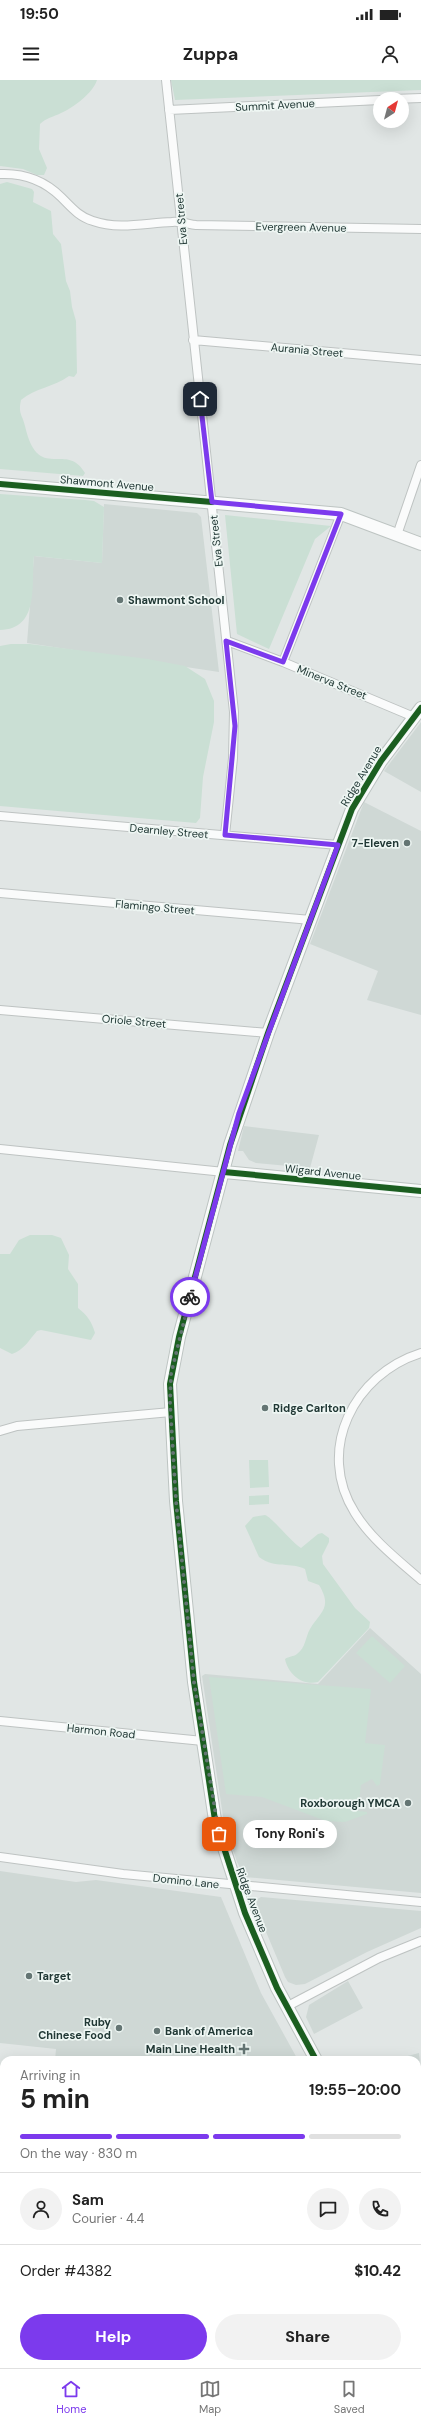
<!DOCTYPE html>
<html lang="en">
<head>
<meta charset="utf-8">
<style>
  body { margin:0; font-family:"DM Sans",sans-serif; background:#f2f2f2; color:#222; height:100vh; display:flex; flex-direction:column; font-size:15px; white-space:nowrap }
  * { box-sizing:border-box; margin:0 }
  p { font-size:13px; color:#767676 }
  .icon { flex:none; width:22px; height:22px; fill:none; stroke:currentColor; stroke-width:2; stroke-linecap:round; stroke-linejoin:round }
  .map { position:relative; flex:1; overflow:hidden }
  .panel { position:absolute; left:0px; top:1976px; width:421px; height:312px; display:flex; flex-direction:column; background:#fff; border-radius:12px 12px 0 0; box-shadow:0 4px 16px #0002 }
  .panel>* { flex:none }
  .needle { width:26px; rotate:36deg }
  .controls { position:absolute; left:373px; top:12px; display:grid; gap:8px }
  .controls a { display:grid; place-items:center; width:36px; height:36px; border-radius:50%; background:#fff; box-shadow:0 4px 16px #0002; font-size:20px }
  .pin { position:absolute; display:grid; place-items:center; width:34px; height:34px; color:#fff; margin:-17px; border-radius:8px; box-shadow:0 2px 6px #0006 }
  .courier { position:absolute; display:grid; place-items:center; width:40px; height:40px; margin:-20px; border:3px solid #7c3aed; border-radius:50%; background:#fff; color:#222; box-shadow:0 1px 5px #0007 }
  .bubble { position:absolute; height:28px; border-radius:14px; background:#fff; box-shadow:0 4px 16px #0002; font-size:13px; font-weight:700; line-height:28px; text-align:center }
  .overview em { font-style:normal; font-weight:700 }
  .overview div { display:flex; flex-direction:column-reverse }
  .overview { display:flex; align-items:center; justify-content:space-between; height:68px; padding:0 20px }
  h1 { font-size:26px; font-weight:700; line-height:30px }
  .bar { display:grid; grid-template-columns:repeat(4,1fr); gap:6px 4px; align-content:center; height:48px; padding:0 20px }
  .bar i { height:5px; border-radius:3px; background:#e0e0e0 }
  .bar .selected { background:#7c3aed }
  .bar p { grid-column:span 4 }
  .line { display:flex; align-items:center; gap:10px; padding:0 20px; border-top:1px solid #e0e0e0 }
  .line div { flex:1 }
  .round { display:grid; place-items:center; flex:none; width:42px; height:42px; border-radius:21px; background:#f2f2f2 }
  .button { display:flex; gap:8px; margin-top:auto; padding:8px 20px }
  .button a { flex:1; height:46px; border-radius:24px; background:#7c3aed; color:#fff; font-size:16px; font-weight:700; line-height:46px; text-align:center }
  .button a+a { background:#f2f2f2; color:#222 }
  .status { display:flex; justify-content:space-between; align-items:center; height:28px; padding:0 20px; background:#fff; direction:ltr }
  .status svg { height:11px; fill:currentColor }
  header { display:flex; justify-content:space-between; align-items:center; height:52px; padding:0 20px; background:#fff; font-size:18px; font-weight:700 }
  .menu { display:flex; justify-content:space-around; align-items:center; height:56px; border-top:1px solid #e0e0e0; background:#fff; font-size:11px; color:#767676 }
  .menu a { display:grid; justify-items:center; gap:2px }
  .menu .selected { color:#7c3aed }
  .map>svg:first-child { display:block }
</style>
</head>
<body>
<div class="status"><b>19:50</b><svg viewBox="0 0 49 12"><path d="M0 12V9h3v3zM5 12V6h3v6zM10 12V3h3v9zM15 12V0h3v12zM26 1h20v11H26zM47 4h2v5h-2z"/></svg></div>
<header><svg class="icon" aria-label="menu" viewBox="0 0 24 24"><path d="M4 6h16M4 12h16M4 18h16"/></svg>Zuppa<svg class="icon" aria-label="person" viewBox="0 0 24 24"><circle cx="12" cy="8" r="4"/><path d="M4 21q1-7 8-7t8 7"/></svg></header>
<div class="map">
<svg width="421" height="2288" viewBox="0 0 421 2288">
  <rect width="100%" height="100%" fill="#e1e6e5"/>
  <!-- built -->
  <path fill="#cfd8d5" d="M104 424 197 433 201 437 219 592 27 563 34 476 102 483Z
    M421 642V712L384 691Z
    M364 722 421 751V935L367 920 378 891 310 864Z
    M244 1046 319 1055 310 1088 256 1083 249 1080 243 1071H238Z
    M370 1548 421 1594V1813L245 1797 237 1782 224 1743 202 1596 205 1594 318 1604Z
    M0 1791 76 1802 96 1800 221 1817 261 1913 298 1980H55L56 1969 0 1963Z
    M261 1817 421 1831V1848L367 1872 305 1904 296 1905 288 1902 285 1897 256 1828V1820Z
    M348 1901 363 1928 314 1954 306 1937 309 1925Z
    M419 1973 421 1994 417 1995V1980H392Z"/>
  <!-- green -->
  <path fill="#cadfd4" d="M0 0H97C93 13 73 28 61 33 53 37 46 38 40 44L39 69 47 88 44 95H37L23 89 0 86Z
    M171 0H421V10L175 20Z
    M7 102 32 109 34 112 33 122 51 131 53 154 61 164 66 201 70 211 72 227 76 241 77 293 74 297 69 296C54 307 35 308 21 320 18 334 22 334 25 346 38 404 66 360 85 393L83 396 0 389V104Z
    M0 414 85 420 94 421 104 427 102 483 34 476C31 505 40 549 0 550Z
    M225 435 331 446 315 459 269 569 237 554Z
    M11 564H30L148 579 185 586 205 599 214 621V642L203 697 200 738 196 743 0 726V566Z
    M30 1155H52L61 1158 69 1175 68 1189 78 1204V1228C87 1235 92 1242 95 1253L91 1260 41 1250 37 1251C29 1260 24 1270 12 1274L0 1268V1174H10L19 1160Z
    M249 1380H268L269 1407 250 1408Z
    M269 1415V1424L249 1425V1416Z
    M265 1435C273 1438 290 1461 301 1468L318 1454 322 1453 329 1458V1462L322 1476 323 1484 355 1528 370 1542 369 1548 318 1602C302 1606 288 1594 285 1579 289 1576 293 1577 297 1574 306 1567 305 1558 310 1549 320 1532 333 1528 319 1505L308 1501 305 1489C291 1482 275 1489 259 1477L245 1446 253 1437Z
    M372 1556 405 1586 390 1603 356 1573Z
    M209 1597 371 1609 365 1663 385 1665 380 1704 377 1706 372 1699 361 1705 358 1731 367 1732V1734L345 1742 326 1741 262 1717 226 1714Z"/>
  <g fill="none" stroke-linecap="round" stroke-linejoin="round">
    <defs>
      <path id="street" d="M166 0 234 632 233 678 225 755
        M393 19 421 18
        M169 30 380 20
        M0 94C24 93 44 100 61 117 71 127 79 137 93 141 119 150 145 143 172 142 180 141 188 144 196 145L421 149
        M193 260 421 280
        M397 455 421 385
        M227 561 283 582 414 637
        M283 582 341 434
        M0 736 338 765
        M0 813 311 840
        M0 930 268 953
        M0 1069 224 1092
        M421 1273C354 1294 315 1370 355 1433 371 1459 398 1480 421 1500
        M0 1351 17 1346 171 1332
        M0 1641 203 1661
        M0 1777 123 1794 421 1822
        M286 1927 379 1878 421 1861
        M0 2224H4
        M417 2262 421 2263
        M241 2288V2284"/>
      <path id="secondary" d="M0 404 341 434 421 464
        M224 1092 421 1111
        M316 1980 277 1908 245 1833 215 1740 194 1602 176 1421 170 1304 179 1257 230 1065 268 953 352 729 381 681 421 628
        M417 2166 421 2175"/>
    </defs>
    <!-- street casing -->
    <use href="#street" stroke="#bec3c2" stroke-width="10"/>
    <!-- secondary casing -->
    <use href="#secondary" stroke="#bdc4c2" stroke-width="14"/>
    <!-- street -->
    <use href="#street" stroke="#fafbfb" stroke-width="8"/>
    <!-- secondary -->
    <use href="#secondary" stroke="#fafbfb" stroke-width="12"/>
    <defs>
      <path id="cycleway" d="M0 404 212 422
        M224 1092 421 1111
        M316 1980 277 1908 245 1833 215 1740 194 1602 176 1421 170 1304 179 1257 230 1065 268 953 352 729 381 681 421 628"/>
    </defs>
    <!-- cycleway casing -->
    <use href="#cycleway" stroke="#eef6f3" stroke-width="8"/>
    <!-- cycleway -->
    <use href="#cycleway" stroke="#1b5e20" stroke-width="6"/>
  </g>
  <g fill="none" stroke-linecap="round" stroke-linejoin="round">
    <!-- done -->
    <path stroke="#647573" stroke-width="4" stroke-dasharray="0 7.2" d="M190 1217 171 1294 170 1323 176 1421 194 1602 219 1754"/>
    <!-- route -->
    <path stroke="#7c3aed" stroke-width="5" d="M190 1217 239 1033 338 765 225 755 235 646 226 561 283 582 341 434 212 422 200 319"/>
  </g>
  <!-- markers -->
  <g fill="#647573" stroke="#eef6f3" stroke-width="1.5">
    <circle cx="120" cy="520" r="4"/>
    <circle cx="407" cy="763" r="4"/>
    <circle cx="265" cy="1328" r="4"/>
    <circle cx="408" cy="1723" r="4"/>
    <circle cx="29" cy="1896" r="4"/>
    <circle cx="119" cy="1948" r="4"/>
    <circle cx="157" cy="1951" r="4"/>
    <path d="M242 1963h4v4h4v4h-4v4h-4v-4h-4v-4h4z"/>
  </g>
  <g text-anchor="middle" stroke-width="3.5" stroke-linejoin="round" paint-order="stroke">
    <!-- street labels -->
    <g font-size="11" fill="#213835" stroke="#eef6f3">
      <text transform="translate(275 25) rotate(-3)" y="4">Summit Avenue</text>
      <text transform="translate(181 139) rotate(-95)" y="4">Eva Street</text>
      <text transform="translate(301 147) rotate(1)" y="4">Evergreen Avenue</text>
      <text transform="translate(307 270) rotate(5)" y="4">Aurania Street</text>
      <text transform="translate(107 403) rotate(5)" y="4">Shawmont Avenue</text>
      <text transform="translate(216 461) rotate(-96)" y="4">Eva Street</text>
      <text transform="translate(332 602) rotate(22)" y="4">Minerva Street</text>
      <text transform="translate(361 696) rotate(-59)" y="4">Ridge Avenue</text>
      <text transform="translate(169 751) rotate(5)" y="4">Dearnley Street</text>
      <text transform="translate(155 827) rotate(5)" y="4">Flamingo Street</text>
      <text transform="translate(134 941) rotate(5)" y="4">Oriole Street</text>
      <text transform="translate(323 1092) rotate(6)" y="4">Wigard Avenue</text>
      <text transform="translate(101 1651) rotate(6)" y="4">Harmon Road</text>
      <text transform="translate(186 1801) rotate(6)" y="4">Domino Lane</text>
      <text transform="translate(252 1820) rotate(69)" y="4">Ridge Avenue</text>
    </g>
    <!-- poi labels -->
    <g font-size="11" font-weight="bold" fill="#213835" stroke="#eef6f3" text-anchor="start">
      <text x="128" y="524">Shawmont School</text>
      <text x="399" y="767" text-anchor="end">7-Eleven</text>
      <text x="273" y="1332">Ridge Carlton</text>
      <text x="400" y="1727" text-anchor="end">Roxborough YMCA</text>
      <text x="37" y="1900">Target</text>
      <text x="111" y="1946" text-anchor="end">Ruby<tspan x="111" dy="13">Chinese Food</tspan></text>
      <text x="165" y="1955">Bank of America</text>
      <text x="235" y="1973" text-anchor="end">Main Line Health</text>
    </g>
  </g>
</svg>
<div class="controls">
<a><svg class="needle" viewBox="-14 -14 28 28"><path d="M0-13l5 13h-10z" fill="#e53935"/><path d="M0 13l5-13h-10z" fill="#767676"/></svg></a>
</div>
<div class="pin" style="left:219px;top:1754px;background:#ea580c"><svg class="icon" aria-label="bag" viewBox="0 0 24 24"><path d="M5 8h14l-1 12H6zM9 8a3 3 0 0 1 6 0"/></svg></div>
<div class="pin" style="left:200px;top:319px;background:#1f2937"><svg class="icon" aria-label="home" viewBox="0 0 24 24"><path d="M3 11l9-7 9 7M6 9v11h12V9"/></svg></div>
<div class="courier" style="left:190px;top:1217px"><svg class="icon" aria-label="bike" viewBox="0 0 24 24"><circle cx="6" cy="16" r="4"/><circle cx="18" cy="16" r="4"/><path d="M6 16l4-8h5l3 8M10 8l3 8H6M13 5h3"/></svg></div>
<div class="bubble" style="left:243px;top:1740px;width:94px">Tony Roni's</div>
<section class="panel">
<div class="overview"><div><h1>5 min</h1><p>Arriving in</p></div><em>19:55–20:00</em></div>
<div class="bar"><i class="selected"></i><i class="selected"></i><i class="selected"></i><i></i><p>On the way · 830 m</p></div>
<div class="line" style="height:72px"><a class="round"><svg class="icon" aria-label="person" viewBox="0 0 24 24"><circle cx="12" cy="8" r="4"/><path d="M4 21q1-7 8-7t8 7"/></svg></a><div><b>Sam</b><p>Courier · 4.4</p></div><a class="round"><svg class="icon" aria-label="chat" viewBox="0 0 24 24"><path d="M4 5h16v11H9l-5 4z"/></svg></a><a class="round"><svg class="icon" aria-label="phone" viewBox="0 0 24 24"><path d="M5 4h4l2 5-3 2q2 4 5 5l2-3 5 2v4C11 20 4 13 5 4z"/></svg></a></div>
<div class="line" style="height:52px"><div>Order #4382</div><b>$10.42</b></div>
<div class="button"><a>Help</a><a>Share</a></div>
</section>
</div>
<nav class="menu">
<a class="selected"><svg class="icon" aria-label="home" viewBox="0 0 24 24"><path d="M3 11l9-7 9 7M6 9v11h12V9"/></svg>Home</a>
<a><svg class="icon" aria-label="map" viewBox="0 0 24 24"><path d="M3 6l6-2 6 2 6-2v14l-6 2-6-2-6 2zM9 4v14M15 6v14"/></svg>Map</a>
<a><svg class="icon" aria-label="saved" viewBox="0 0 24 24"><path d="M7 4h10v16l-5-4-5 4z"/></svg>Saved</a>
</nav>
</body>
</html>
